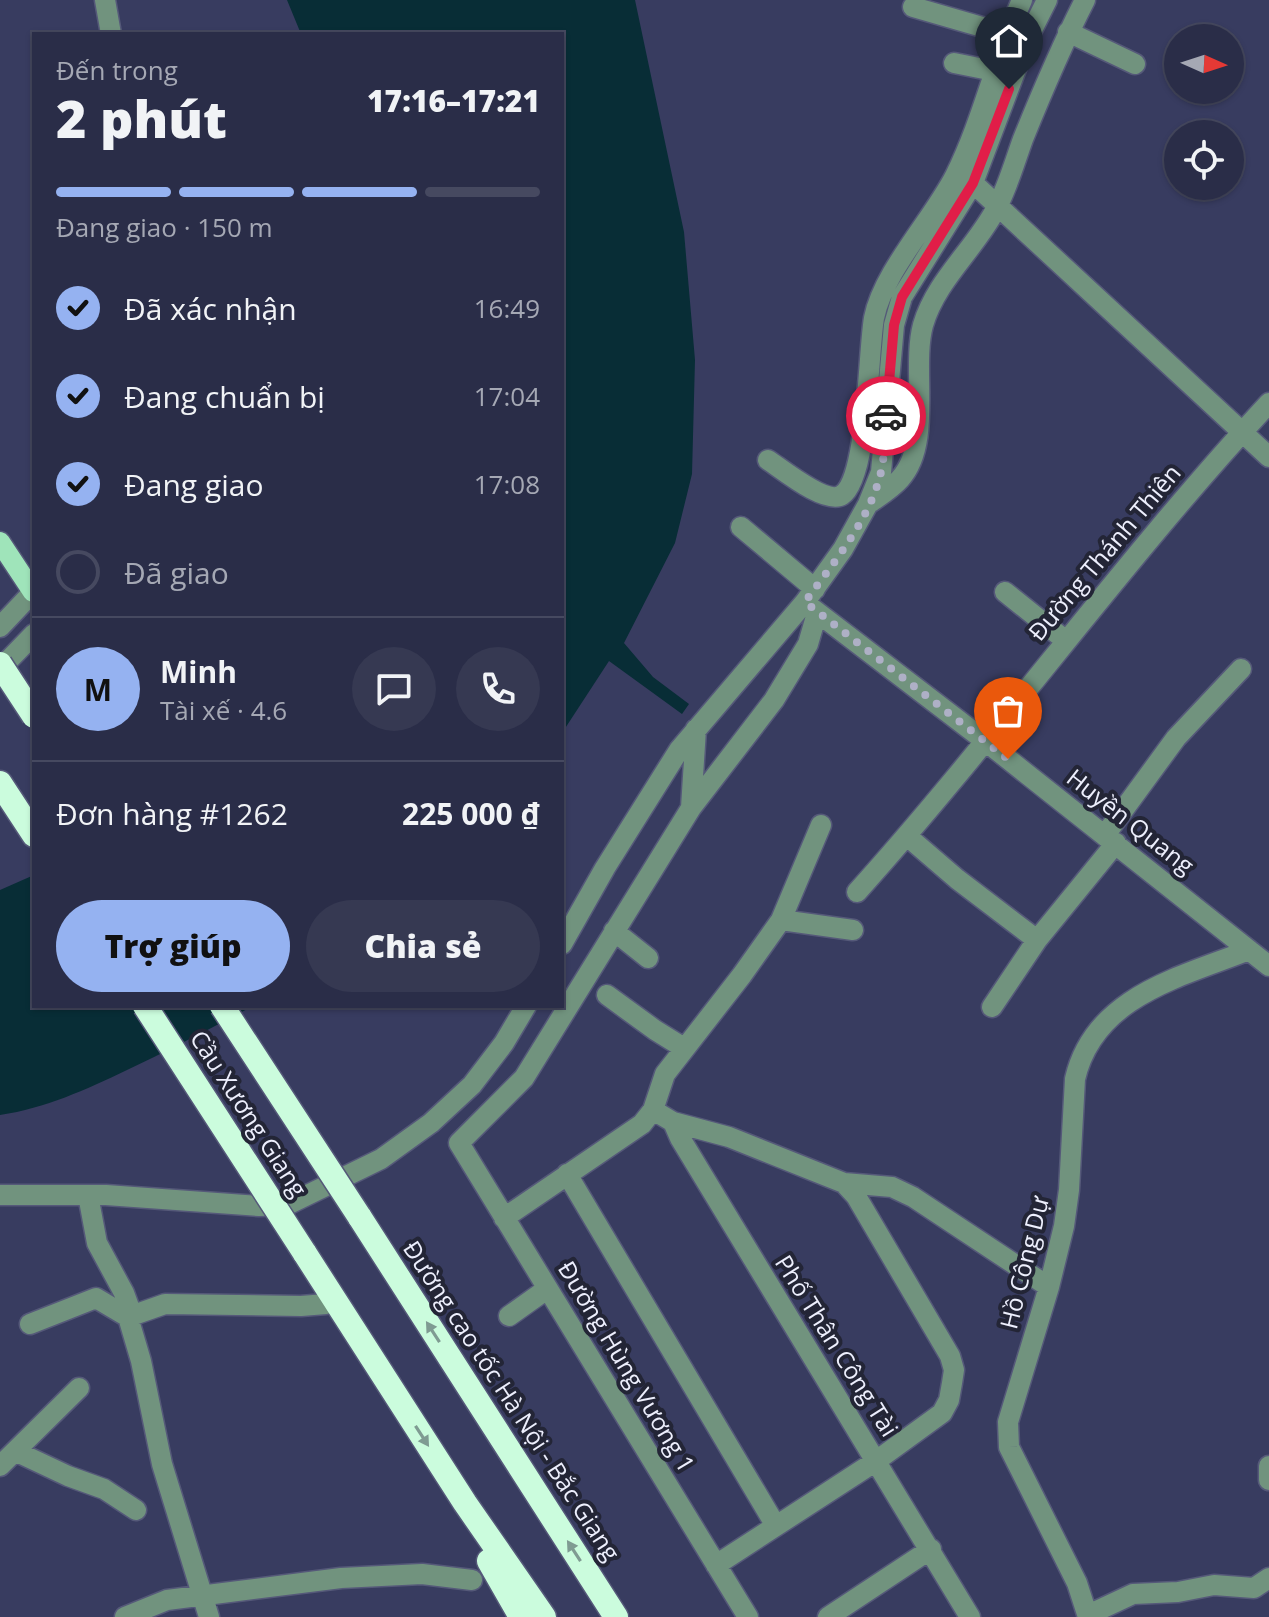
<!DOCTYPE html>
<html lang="vi">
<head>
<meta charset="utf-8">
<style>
  body { margin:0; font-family:"Open Sans",sans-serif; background:#363952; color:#f1f3f6; height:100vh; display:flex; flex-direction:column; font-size:30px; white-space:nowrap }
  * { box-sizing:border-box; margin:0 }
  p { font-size:26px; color:#a5a8b4 }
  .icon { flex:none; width:44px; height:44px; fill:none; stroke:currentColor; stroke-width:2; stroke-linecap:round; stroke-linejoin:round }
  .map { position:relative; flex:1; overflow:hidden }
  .details { position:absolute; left:32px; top:32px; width:532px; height:976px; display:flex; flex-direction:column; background:#2a2d48; border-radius:0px; box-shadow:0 2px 6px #0004,0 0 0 2px #464960 }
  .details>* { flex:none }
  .needle { width:52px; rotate:93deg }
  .controls { position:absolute; left:1164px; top:24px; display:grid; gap:16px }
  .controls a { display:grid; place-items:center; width:80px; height:80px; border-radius:50%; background:#2a2d48; box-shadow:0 2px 6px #0004,0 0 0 2px #464960; font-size:40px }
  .pin { position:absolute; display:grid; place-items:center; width:68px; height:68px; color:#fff; margin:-82px -34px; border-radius:50% 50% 50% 0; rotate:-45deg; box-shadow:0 0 8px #0007 }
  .pin .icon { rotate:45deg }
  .courier { position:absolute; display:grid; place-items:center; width:80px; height:80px; margin:-40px; border:6px solid #e11d48; border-radius:50%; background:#fff; color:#222; box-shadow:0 2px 10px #0007 }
  .head em { font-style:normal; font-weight:800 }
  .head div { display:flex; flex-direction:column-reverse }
  .head { display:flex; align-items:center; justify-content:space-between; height:136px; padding:0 24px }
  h1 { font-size:52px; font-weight:800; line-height:60px }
  .bar { display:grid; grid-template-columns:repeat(4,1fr); gap:12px 8px; align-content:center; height:96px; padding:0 24px }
  .bar i { height:10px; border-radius:6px; background:#464960 }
  .bar .on { background:#95b2f1 }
  .bar p { grid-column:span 4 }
  .line { display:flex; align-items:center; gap:20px; padding:0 24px; border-top:2px solid #464960 }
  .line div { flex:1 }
  .round { display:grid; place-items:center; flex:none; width:84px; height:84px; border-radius:42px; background:#363952 }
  ol { padding:0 24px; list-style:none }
  li { display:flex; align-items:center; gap:24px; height:88px }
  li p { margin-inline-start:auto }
  li .icon { padding:8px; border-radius:50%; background:#95b2f1; color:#111; stroke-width:4 }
  li:last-child { color:#a5a8b4 }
  li i { width:44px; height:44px; border:4px solid #464960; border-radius:50% }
  .cta { display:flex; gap:16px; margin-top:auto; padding:16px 24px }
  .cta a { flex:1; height:92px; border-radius:48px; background:#95b2f1; color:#111; font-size:32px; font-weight:800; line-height:92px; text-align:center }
  .cta a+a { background:#363952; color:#f1f3f6 }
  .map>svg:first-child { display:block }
</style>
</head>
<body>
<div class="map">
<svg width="1269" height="1617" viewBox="0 0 1269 1617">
  <rect width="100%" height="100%" fill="#383c60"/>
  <!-- water -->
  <path fill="#082d36" d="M287 0H635L684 232 695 360 692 474 675 543 624 643 653 677 689 704 682 714 609 661 562 733V34H301Z
    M34 875V1006H253C211 1028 170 1050 127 1070 85 1090 46 1108 0 1115V890Z"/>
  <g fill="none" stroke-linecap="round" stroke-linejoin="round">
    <defs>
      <path id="minor" d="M105 0 111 34
        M913 7 1020 38
        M1068 32 1135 64
        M954 63 994 71
        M973 183 1269 457
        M768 460C783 470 826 505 842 495 868 478 868 352 874 318 883 272 933 219 955 176 983 120 996 57 1022 0
        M871 502C881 495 892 488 900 479 933 443 911 369 923 325 936 280 976 248 997 207 1008 186 1015 161 1023 139 1042 92 1062 45 1085 0
        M741 527 815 589
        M1005 592 1065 640
        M809 606 984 740 1269 966
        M0 627 34 591
        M0 669 34 634
        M691 808 696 729
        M1105 835 1176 738 1241 669
        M907 836 957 879 1037 940
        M857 892C999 734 1124 559 1269 403
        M781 920 853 930
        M614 931 648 958
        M562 944 605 868 679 750 805 602 843 549 868 504 881 472 894 325 902 297 973 183 1027 40 1047 0
        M607 995 655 1030 684 1048
        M992 1007 1037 940 1116 843
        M653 1110 673 1122 680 1138 970 1617
        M673 1122 729 1137 844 1183 856 1196 950 1356 954 1370 952 1383 949 1400 942 1413 876 1461 716 1565
        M567 1174 776 1526
        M844 1183 892 1187 913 1197 1049 1287
        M0 1195H106L259 1206 287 1205 381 1159 431 1123 472 1085 504 1043 526 1006
        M88 1195 97 1243 124 1293 132 1315
        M504 1218 642 1124 653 1110 665 1074 742 975 781 920 821 825
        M509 1316 547 1289
        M128 1317 165 1304 301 1306 326 1304
        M30 1324 96 1298 128 1317 141 1361 162 1464 209 1617
        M17 1452 68 1476 104 1489 136 1510
        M0 1466 79 1388
        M1269 1466V1480
        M1088 1615 1133 1594 1178 1592 1214 1585 1254 1588 1269 1578
        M125 1617 167 1600 341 1578 422 1574 472 1580
        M748 1617 459 1143 524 1078 691 808 774 700 808 644 817 613
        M828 1617 931 1549
        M1088 1617 1077 1583 1009 1447 1008 1422 1049 1287 1064 1226 1069 1190 1075 1079C1094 996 1181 977 1249 950"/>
      <path id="major" d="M0 542 33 592"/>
      <path id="highway" d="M0 783 34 835
        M359 1216 616 1617
        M304 1252 465 1503 544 1617
        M489 1561 521 1617"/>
    </defs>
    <!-- minor casing -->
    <use href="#minor" stroke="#555979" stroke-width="23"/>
    <!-- major casing -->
    <use href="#major" stroke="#555979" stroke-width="23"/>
    <!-- highway casing -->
    <use href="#highway" stroke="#555979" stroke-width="27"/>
    <!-- minor -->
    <use href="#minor" stroke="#71937e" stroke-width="20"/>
    <!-- major -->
    <use href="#major" stroke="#9fe4ba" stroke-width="20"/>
    <!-- highway -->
    <use href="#highway" stroke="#cbfcdd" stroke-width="24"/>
    <defs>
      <path id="highway-bridge" d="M0 664 34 716
        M145 1006 304 1252
        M222 1006 359 1216"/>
    </defs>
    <!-- highway-bridge casing -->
    <use href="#highway-bridge" stroke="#555979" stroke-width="27" stroke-linecap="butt"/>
    <!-- highway-bridge -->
    <use href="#highway-bridge" stroke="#cbfcdd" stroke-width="24"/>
  </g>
  <!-- one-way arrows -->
  <defs><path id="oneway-solid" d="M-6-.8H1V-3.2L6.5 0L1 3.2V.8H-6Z" transform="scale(2)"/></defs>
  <g fill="#7f9b92">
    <use href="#oneway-solid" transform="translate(433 1332) rotate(-123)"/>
    <use href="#oneway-solid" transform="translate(422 1436) rotate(57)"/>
    <use href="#oneway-solid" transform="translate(574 1551) rotate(-123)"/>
  </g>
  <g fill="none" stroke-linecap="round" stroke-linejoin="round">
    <!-- done -->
    <path stroke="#aeb0c6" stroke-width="8" stroke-dasharray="0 14.4" d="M886 416C885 434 885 454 881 472 870 520 833 563 805 602L1008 759"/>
    <!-- route -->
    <path stroke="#e11d48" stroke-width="10" d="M886 416 894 325 902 297 973 183 1009 89"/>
  </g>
  <g text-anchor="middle" stroke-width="8" stroke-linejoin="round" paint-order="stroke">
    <!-- street labels -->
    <g font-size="24" fill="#edeffd" stroke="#232536">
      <text transform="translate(1105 553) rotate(-50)" y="8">Đường Thánh Thiên</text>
      <text transform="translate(1130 822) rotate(38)" y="8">Huyền Quang</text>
      <text transform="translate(248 1114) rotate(57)" y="8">Cầu Xương Giang</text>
      <text transform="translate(1025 1263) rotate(-76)" y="8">Hồ Công Dự</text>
      <text transform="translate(836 1346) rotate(58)" y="8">Phố Thân Công Tài</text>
      <text transform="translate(626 1367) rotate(59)" y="8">Đường Hùng Vương 1</text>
      <text transform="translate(511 1401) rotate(57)" y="8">Đường cao tốc Hà Nội - Bắc Giang</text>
    </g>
  </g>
</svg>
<div class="controls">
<a><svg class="needle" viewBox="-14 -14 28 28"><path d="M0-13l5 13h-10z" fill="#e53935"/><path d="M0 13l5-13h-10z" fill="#a5a8b4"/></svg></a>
<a><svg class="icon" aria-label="locate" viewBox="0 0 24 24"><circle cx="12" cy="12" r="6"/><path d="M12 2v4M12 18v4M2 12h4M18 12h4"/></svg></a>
</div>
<div class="pin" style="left:1008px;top:759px;background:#ea580c"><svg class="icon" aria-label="bag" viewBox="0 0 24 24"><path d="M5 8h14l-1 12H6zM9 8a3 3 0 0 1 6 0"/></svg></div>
<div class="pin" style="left:1009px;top:89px;background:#1f2937"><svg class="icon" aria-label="home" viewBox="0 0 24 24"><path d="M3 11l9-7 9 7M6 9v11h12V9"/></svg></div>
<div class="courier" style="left:886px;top:416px"><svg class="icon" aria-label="car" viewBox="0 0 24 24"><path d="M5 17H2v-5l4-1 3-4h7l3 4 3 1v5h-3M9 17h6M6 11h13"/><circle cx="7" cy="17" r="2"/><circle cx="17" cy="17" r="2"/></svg></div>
<section class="details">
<div class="head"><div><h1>2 phút</h1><p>Đến trong</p></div><em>17:16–17:21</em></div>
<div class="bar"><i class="on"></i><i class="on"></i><i class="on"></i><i></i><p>Đang giao · 150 m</p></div>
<ol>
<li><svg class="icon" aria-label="check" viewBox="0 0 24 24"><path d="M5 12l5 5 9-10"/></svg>Đã xác nhận<p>16:49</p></li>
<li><svg class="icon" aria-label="check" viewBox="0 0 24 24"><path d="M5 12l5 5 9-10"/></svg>Đang chuẩn bị<p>17:04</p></li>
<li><svg class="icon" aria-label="check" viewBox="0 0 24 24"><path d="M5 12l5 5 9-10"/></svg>Đang giao<p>17:08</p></li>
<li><i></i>Đã giao</li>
</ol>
<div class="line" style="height:144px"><b class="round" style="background:#95b2f1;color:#111">M</b><div><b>Minh</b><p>Tài xế · 4.6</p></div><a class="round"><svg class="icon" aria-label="chat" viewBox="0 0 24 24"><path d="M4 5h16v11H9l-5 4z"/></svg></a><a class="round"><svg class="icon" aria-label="phone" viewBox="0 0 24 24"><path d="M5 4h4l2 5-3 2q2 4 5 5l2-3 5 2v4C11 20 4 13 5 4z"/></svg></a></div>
<div class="line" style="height:104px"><div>Đơn hàng #1262</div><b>225 000 ₫</b></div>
<div class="cta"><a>Trợ giúp</a><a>Chia sẻ</a></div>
</section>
</div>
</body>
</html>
